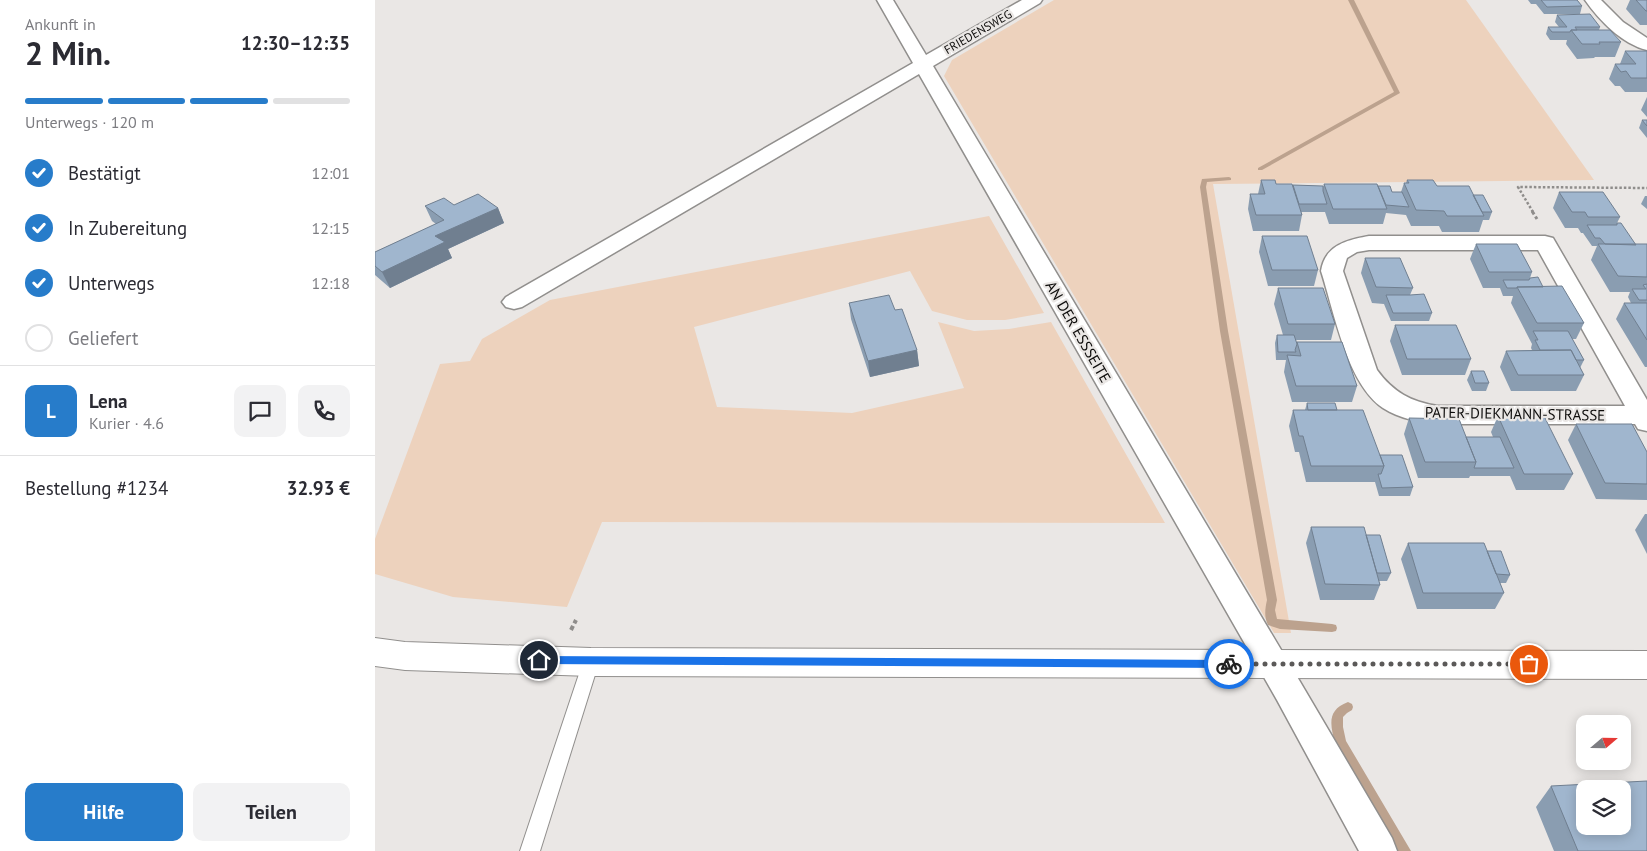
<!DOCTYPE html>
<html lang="de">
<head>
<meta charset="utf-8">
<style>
  body { margin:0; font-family:"PT Sans",sans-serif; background:#f2f2f3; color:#2b2b33; height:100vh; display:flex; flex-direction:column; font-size:19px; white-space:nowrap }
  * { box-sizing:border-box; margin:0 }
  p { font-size:16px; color:#7c7c81 }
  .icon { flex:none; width:28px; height:28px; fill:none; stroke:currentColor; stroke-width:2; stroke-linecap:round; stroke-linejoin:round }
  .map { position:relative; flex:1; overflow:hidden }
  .sheet { display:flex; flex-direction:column; background:#fff; width:375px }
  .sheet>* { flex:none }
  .needle { width:32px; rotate:70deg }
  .fabs { position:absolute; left:1201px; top:715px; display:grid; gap:10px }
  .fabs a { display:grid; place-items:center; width:55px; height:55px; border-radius:10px; background:#fff; box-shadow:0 2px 12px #0003; font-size:25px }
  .pin { position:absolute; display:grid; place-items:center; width:42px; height:42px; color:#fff; margin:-21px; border:2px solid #fff; border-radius:50%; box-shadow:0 1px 5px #0007 }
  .courier { position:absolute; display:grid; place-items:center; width:50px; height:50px; margin:-25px; border:4px solid #1a73e8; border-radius:50%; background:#fff; color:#222; box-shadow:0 1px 6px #0007 }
  .head em { font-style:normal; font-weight:600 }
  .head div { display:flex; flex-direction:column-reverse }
  .head { display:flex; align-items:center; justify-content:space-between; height:85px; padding:0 25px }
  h1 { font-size:32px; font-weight:600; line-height:38px }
  .bar { display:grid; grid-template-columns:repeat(4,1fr); gap:8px 5px; align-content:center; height:60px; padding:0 25px }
  .bar i { height:6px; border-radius:4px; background:#e1e1e2 }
  .bar .active { background:#277cca }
  .bar p { grid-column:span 4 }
  .line { display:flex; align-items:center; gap:12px; padding:0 25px; border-top:1px solid #e1e1e2 }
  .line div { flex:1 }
  .round { display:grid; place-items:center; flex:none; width:52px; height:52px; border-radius:10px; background:#f2f2f3 }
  ol { padding:0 25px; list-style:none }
  li { display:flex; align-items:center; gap:15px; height:55px }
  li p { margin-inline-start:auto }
  li .icon { padding:5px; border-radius:50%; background:#277cca; color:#fff; stroke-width:4 }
  li:last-child { color:#7c7c81 }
  li i { width:28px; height:28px; border:2px solid #e1e1e2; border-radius:50% }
  .cta { display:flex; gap:10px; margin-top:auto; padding:10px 25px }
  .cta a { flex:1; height:58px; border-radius:10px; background:#277cca; color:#fff; font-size:20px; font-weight:600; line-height:58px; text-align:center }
  .cta a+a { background:#f2f2f3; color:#2b2b33 }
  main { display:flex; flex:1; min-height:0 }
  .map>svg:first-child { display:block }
</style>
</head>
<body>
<main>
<section class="sheet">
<div class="head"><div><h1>2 Min.</h1><p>Ankunft in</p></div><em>12:30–12:35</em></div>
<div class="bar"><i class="active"></i><i class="active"></i><i class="active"></i><i></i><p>Unterwegs · 120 m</p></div>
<ol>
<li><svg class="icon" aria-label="check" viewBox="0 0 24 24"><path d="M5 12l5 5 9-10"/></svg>Bestätigt<p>12:01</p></li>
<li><svg class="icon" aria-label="check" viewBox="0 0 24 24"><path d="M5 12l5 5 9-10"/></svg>In Zubereitung<p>12:15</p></li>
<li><svg class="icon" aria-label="check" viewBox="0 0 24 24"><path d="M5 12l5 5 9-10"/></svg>Unterwegs<p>12:18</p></li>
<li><i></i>Geliefert</li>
</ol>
<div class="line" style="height:90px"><b class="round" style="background:#277cca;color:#fff">L</b><div><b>Lena</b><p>Kurier · 4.6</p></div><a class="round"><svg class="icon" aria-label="chat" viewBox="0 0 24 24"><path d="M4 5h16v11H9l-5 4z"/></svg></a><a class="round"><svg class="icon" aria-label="phone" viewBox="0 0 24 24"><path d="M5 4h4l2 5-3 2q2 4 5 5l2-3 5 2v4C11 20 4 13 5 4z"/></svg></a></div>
<div class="line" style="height:65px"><div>Bestellung #1234</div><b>32.93 €</b></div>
<div class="cta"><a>Hilfe</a><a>Teilen</a></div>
</section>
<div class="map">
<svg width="1272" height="851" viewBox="0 0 1272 851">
  <rect width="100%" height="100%" fill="#eae7e5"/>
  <!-- green -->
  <path fill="#edd2bd" d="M679 0H1091L1219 180 838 184 916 633H899L569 76 577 60Z
    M614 216 669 313 630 320H592L557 311 535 271 319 327 342 407 477 413 589 388 563 322 599 331 634 329 676 322 790 523 227 522 192 607 78 597 0 574V539L65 364 95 361 107 339 175 300Z"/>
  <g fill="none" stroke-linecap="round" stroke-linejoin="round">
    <!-- stream -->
    <path fill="#bca28e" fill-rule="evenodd" d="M973 0H979L1025 93 887 170H883V168L1019 92Z
      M854 177 856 178V180L832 182 831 187 853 331 902 600 900 610 902 619 957 624 961 625 962 628 961 631 957 632 905 629 893 625C889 617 890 609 892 600L845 331 825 187 827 179Z
      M973 702 977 704 978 707 977 710 972 713 968 717V727L971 741 1036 851H1023L960 743C955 724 952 710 973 702Z"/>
    <defs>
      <path id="service" d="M216 655 222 657 224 662 165 851H145L208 662 210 657Z"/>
      <path id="minor" d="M502 0H518L551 55 647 0H667L665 3 558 66 924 680 1017 838 1022 851H984L902 700 544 74 147 307 139 309 131 307 127 302 131 297 538 63Z
        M1210 0H1226L1248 22 1272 38V50C1247 44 1224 20 1210 0Z
        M994 236H1170L1178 238 1272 400V431L1263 429 1260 424H1063C1044 422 1025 419 1008 408 972 384 959 311 946 271 950 245 972 240 994 236ZM994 250H1163L1250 406H1063C1036 402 1018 392 1002 370L968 271 972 258 982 252Z"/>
      <path id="tertiary" d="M0 638 30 642 216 648 1272 651V679L216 676 30 670 0 666Z"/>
    </defs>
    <!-- service casing -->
    <use href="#service" stroke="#918f8d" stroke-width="2"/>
    <!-- minor casing -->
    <use href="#minor" stroke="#918f8d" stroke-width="3"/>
    <!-- tertiary casing -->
    <use href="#tertiary" stroke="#918f8d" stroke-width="2"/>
    <!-- path-far2 -->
    <path stroke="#8f8d8b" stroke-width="2.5" stroke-dasharray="2.5 2" stroke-linecap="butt" d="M1158 212 1143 187 1272 188"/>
    <!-- path-far1 -->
    <path stroke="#8f8d8b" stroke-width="3" stroke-dasharray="4 2.5" stroke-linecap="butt" d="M1157 211 1162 219"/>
    <!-- path -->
    <path stroke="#8f8d8b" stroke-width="4" stroke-dasharray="4.5 3" stroke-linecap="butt" d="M196 630 201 620"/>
    <!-- service -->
    <use href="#service" fill="#fff" fill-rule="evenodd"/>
    <!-- minor -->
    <use href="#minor" fill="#fff" fill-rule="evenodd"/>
    <!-- tertiary -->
    <use href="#tertiary" fill="#fff" fill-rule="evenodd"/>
  </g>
  <!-- wall -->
  <path fill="#8a9db1" d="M1153 0H1202L1207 6 1205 14H1169L1161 4H1156Z
    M1255 0H1272V25H1265L1251 9Z
    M1182 15 1225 27 1224 30 1246 42 1240 57H1220L1219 58 1202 59 1191 44 1192 40H1175L1171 34 1173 27H1184L1180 22Z
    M1250 51H1272V92H1250L1245 86H1240L1234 79 1240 64H1245Z
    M1272 97V117L1266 110Z
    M1267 120H1272V138L1264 128Z
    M886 180 901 184 948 187 949 184 1003 186 1017 192H1026L1029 183H1031L1032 180 1098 195 1117 212 1114 220H1108L1104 232H1067L1064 226H1036L1031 215 1011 213 1008 224H954L950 212H926L927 215 924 231H878L873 209 875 194H883Z
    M1184 192 1245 217 1242 223 1261 245 1272 244V367H1270L1241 319 1249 303H1256L1253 297 1255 292H1235L1216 260 1222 246H1217L1208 233H1206L1203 228H1190L1178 208Z
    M1270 196H1272V209L1266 204Z
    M79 205 123 208 129 223 73 249 77 258 15 288 0 275V252L61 224 57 221 50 206Z
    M887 236 943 270 939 286H893L884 252Z
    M1101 244 1157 272 1155 278 1168 287 1209 323 1201 339H1197L1209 360 1205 368 1209 375 1201 391H1136L1125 367 1131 351 1157 350 1156 348 1157 344 1136 303 1138 296H1128L1125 288H1108L1095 259Z
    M990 258 1038 288 1035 295 1057 313 1054 321H1016L1009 304 997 303 986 273Z
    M903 288 960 324 956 340H921L922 344V342L982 386 977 402H917L909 372 911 360H901L900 343 902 335H908L899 304Z
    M474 303 520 310 542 350 544 366 495 377 476 319Z
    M1020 325 1096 359 1090 375H1027L1015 341Z
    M1096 371 1114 383 1111 391H1097L1092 380Z
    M932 403 962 410 1005 455 1038 487 1035 496H1004L1000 482H931L924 452H920L914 426 918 410H930Z
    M1123 416 1198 474 1189 490H1141L1135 476H1095L1094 478H1043L1029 434 1034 418 1091 437H1118L1116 432Z
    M1201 424 1272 452V500L1221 499 1193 440Z
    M1270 514H1272V554L1260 530Z
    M936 527 991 535 1016 573 1012 581H1004L1005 585 999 600H945L931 543Z
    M1033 543 1112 551 1135 575 1131 583H1125L1129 593 1120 609H1042L1026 559Z
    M1176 786 1272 851H1179L1161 807Z"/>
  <!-- shaded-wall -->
  <path fill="#707f90" d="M123 208 129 223 73 249 77 258 15 288 7 272 60 236Z
    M542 350 544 366 495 377 493 361Z"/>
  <!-- building -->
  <path fill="#a0b6ce" stroke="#707f90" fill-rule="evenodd" d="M1166 0H1202L1207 6 1172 7Z
    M1261 0H1272V11H1271Z
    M1215 14 1225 27H1200L1202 30H1196L1195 32H1177L1173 27H1192L1182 15Z
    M1196 30H1235L1246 42H1224L1225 44H1207Z
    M1250 51H1272V78H1256L1251 71 1246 72 1240 64H1261Z
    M1267 120H1272V126Z
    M886 180H900L901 184H917L927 215H881L875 194H890Z
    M1032 180H1058L1062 186H1094L1109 216H1072L1069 211 1041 210 1029 183H1034Z
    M949 184H1002L1012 209H958Z
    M918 185 948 186V191L952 204H924Z
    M1003 186H1015L1017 192H1027L1034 207 1011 205Z
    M1184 192H1228L1245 217H1213L1210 212H1197Z
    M103 194 123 208 60 236 70 242 7 272 0 266V252L69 220 50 206 69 198 79 205Z
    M1098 195H1108L1117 212H1107Z
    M1242 223H1246L1261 245 1230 244 1225 238H1220L1212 225H1242Z
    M887 236H932L943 270H897Z
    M1101 244H1142L1157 272H1114Z
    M1223 244H1272V277L1243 276Z
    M990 258H1025L1038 288 1001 287Z
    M1163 277 1168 287H1142V288H1132L1128 280H1154L1155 278Z
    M1272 284V300H1264L1257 289H1271L1268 285Z
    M1187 286 1209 323H1162L1142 287Z
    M903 288H948L960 324H913Z
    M1049 294 1057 313H1018L1011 295H1035Z
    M514 295 520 310 527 309 542 350 493 361 474 303Z
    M1249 303H1272V340Z
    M1020 325H1081L1096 359H1032Z
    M1158 331H1193L1209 360H1201L1196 350H1165L1160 340H1163Z
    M902 335H919L922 344 920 350 921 352H903Z
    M922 342H967L982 386H921L912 355 926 356Z
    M1196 350 1209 375H1143L1131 351Z
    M1096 371H1109L1114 383H1100Z
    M932 403H960L962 410H933Z
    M918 410H988L1009 466H936L928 436H924Z
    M1123 416H1169L1198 474H1149Z
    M1034 418 1084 419 1101 462H1050Z
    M1201 424H1257L1272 452V484L1230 483Z
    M1091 437H1125L1139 468H1099L1101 462Z
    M1005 455H1027L1038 487 1007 488 1003 474H1006L1009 466Z
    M936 527H989L1005 585 950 584Z
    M991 535H1005L1016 573H1002Z
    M1033 543H1109L1129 593H1048Z
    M1112 551H1126L1135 575 1121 574Z
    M1272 781V851H1203L1176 786ZM1210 789H1248V826H1210Z"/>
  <!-- route -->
  <path fill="#1a73e8" d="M164 656 854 660 859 664 854 668 164 664 159 660Z"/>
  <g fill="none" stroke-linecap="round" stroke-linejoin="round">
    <!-- done -->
    <path stroke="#5b5958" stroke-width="5" stroke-dasharray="0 9" d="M854 664H1154"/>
  </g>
  <g text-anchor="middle" stroke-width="4.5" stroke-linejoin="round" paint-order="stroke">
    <!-- far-street labels -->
    <g font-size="12" fill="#0e0d0c" stroke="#eae7e5">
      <text transform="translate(603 32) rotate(-30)" y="4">FRIEDENSWEG</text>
    </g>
    <!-- street labels -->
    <g font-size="15" fill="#0e0d0c" stroke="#eae7e5">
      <text transform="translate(703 332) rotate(60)" y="5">AN DER ESSSEITE</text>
      <text transform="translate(1140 414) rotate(1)" y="5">PATER-DIEKMANN-STRASSE</text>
    </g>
  </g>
</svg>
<div class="fabs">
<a><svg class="needle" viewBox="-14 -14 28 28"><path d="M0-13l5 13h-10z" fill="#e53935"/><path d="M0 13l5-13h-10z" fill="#7c7c81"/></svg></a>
<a><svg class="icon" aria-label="layers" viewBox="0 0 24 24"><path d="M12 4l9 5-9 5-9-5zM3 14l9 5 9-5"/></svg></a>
</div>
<div class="pin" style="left:1154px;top:664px;background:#ea580c"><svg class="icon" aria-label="bag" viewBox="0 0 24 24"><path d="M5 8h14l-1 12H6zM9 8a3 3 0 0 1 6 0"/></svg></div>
<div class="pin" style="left:164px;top:660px;background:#1f2937"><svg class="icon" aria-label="home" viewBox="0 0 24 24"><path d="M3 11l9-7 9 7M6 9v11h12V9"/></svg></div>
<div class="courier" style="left:854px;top:664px"><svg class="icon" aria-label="bike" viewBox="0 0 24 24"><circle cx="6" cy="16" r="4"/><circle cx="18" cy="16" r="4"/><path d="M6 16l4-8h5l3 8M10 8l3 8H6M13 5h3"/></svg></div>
</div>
</main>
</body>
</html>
